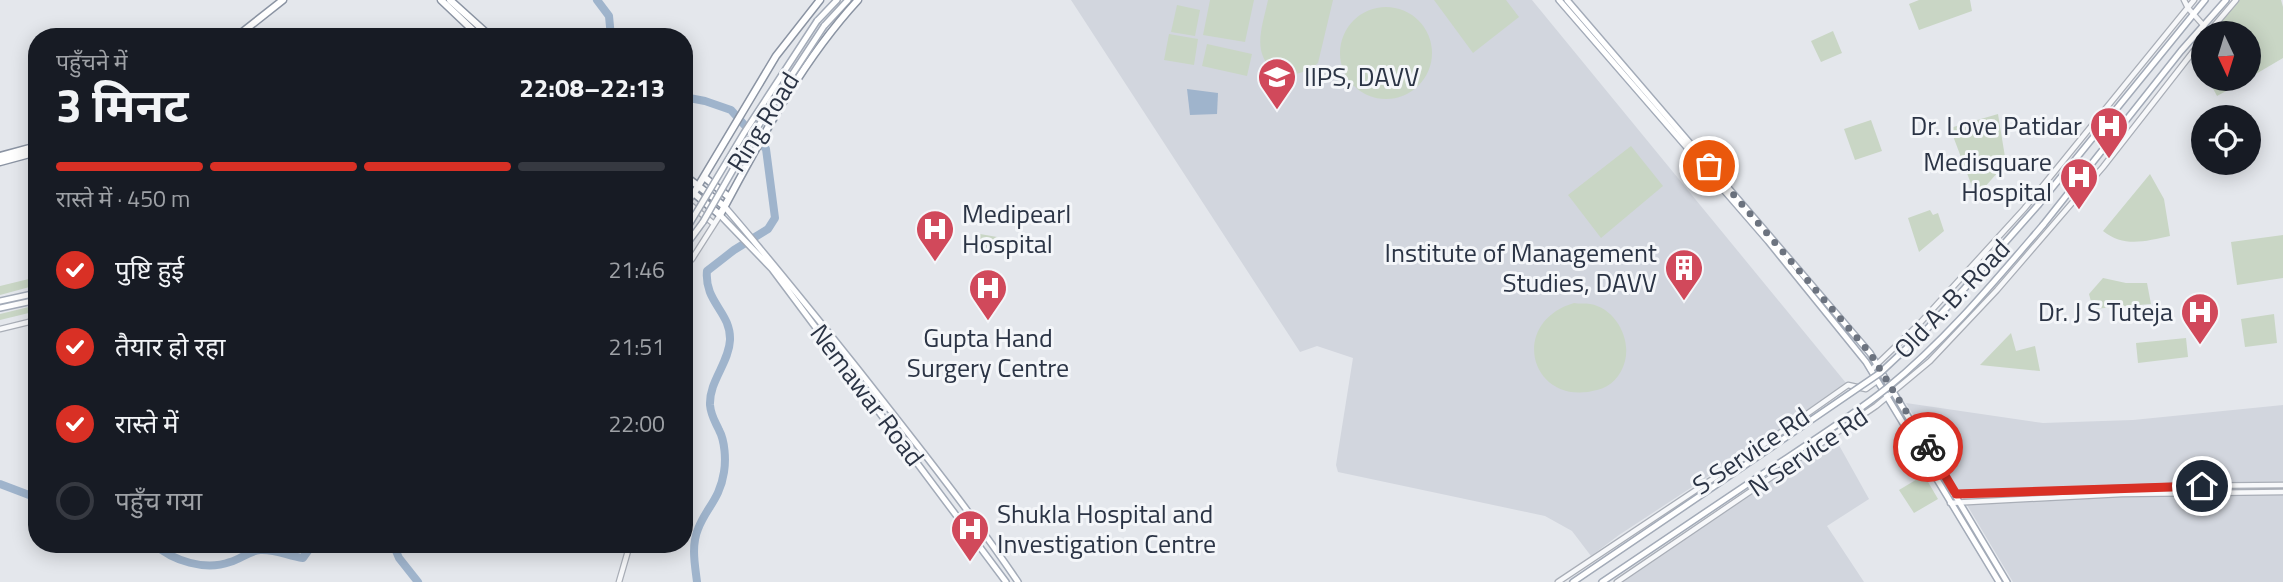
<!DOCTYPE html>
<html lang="hi">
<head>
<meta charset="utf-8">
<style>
  body { margin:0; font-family:"Titillium Web","Noto Sans Devanagari",sans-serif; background:#242831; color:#f1f3f6; height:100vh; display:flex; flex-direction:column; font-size:26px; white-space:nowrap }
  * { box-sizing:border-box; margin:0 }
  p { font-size:23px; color:#9ea1a6 }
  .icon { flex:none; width:38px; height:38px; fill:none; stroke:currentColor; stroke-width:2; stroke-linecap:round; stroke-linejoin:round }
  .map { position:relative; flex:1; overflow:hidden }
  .sheet { position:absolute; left:28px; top:28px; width:665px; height:525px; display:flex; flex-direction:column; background:#171b24; border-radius:28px; box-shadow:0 4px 18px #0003 }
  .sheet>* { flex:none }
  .needle { width:46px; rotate:176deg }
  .controls { position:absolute; left:2191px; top:21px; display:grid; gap:14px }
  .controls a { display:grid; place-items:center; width:70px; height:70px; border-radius:50%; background:#171b24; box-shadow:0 4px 18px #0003; font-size:35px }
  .pin { position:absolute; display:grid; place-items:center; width:60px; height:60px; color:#fff; margin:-30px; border:4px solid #fff; border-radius:50%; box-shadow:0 2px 7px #0007 }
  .courier { position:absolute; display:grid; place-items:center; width:70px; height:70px; margin:-35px; border:5px solid #d93025; border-radius:50%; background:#fff; color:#222; box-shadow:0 2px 9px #0007 }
  .head em { font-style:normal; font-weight:700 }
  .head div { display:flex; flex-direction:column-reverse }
  .head { display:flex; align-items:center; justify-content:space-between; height:119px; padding:0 28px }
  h1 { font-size:46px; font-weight:700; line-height:52px }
  .bar { display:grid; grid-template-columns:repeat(4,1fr); gap:10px 7px; align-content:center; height:84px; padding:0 28px }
  .bar i { height:9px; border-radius:5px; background:#363941 }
  .bar .current { background:#d93025 }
  .bar p { grid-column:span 4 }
  ol { padding:0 28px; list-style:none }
  li { display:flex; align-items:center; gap:21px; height:77px }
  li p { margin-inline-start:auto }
  li .icon { padding:7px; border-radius:50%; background:#d93025; color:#fff; stroke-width:4 }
  li:last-child { color:#9ea1a6 }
  li i { width:38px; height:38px; border:4px solid #363941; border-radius:50% }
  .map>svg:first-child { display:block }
</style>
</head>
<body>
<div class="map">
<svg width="2283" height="582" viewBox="0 0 2283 582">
  <rect width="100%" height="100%" fill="#e4e7ec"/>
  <!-- built -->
  <path fill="#d2d6de" d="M1071 0H1532L1846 383 1785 426 1619 535 1591 556 1572 531 1545 516 1338 472 1336 465 1338 452 1353 358 1317 346 1300 352Z
    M1906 403 2043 423 2133 420 2283 405V582H2013Z
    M1835 438 1869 499 1827 526 1864 582H1622Z"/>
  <!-- green -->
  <path fill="#c9d6c5" d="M1210 0H1254L1245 42 1203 35Z
    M1268 0H1333L1318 63C1300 80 1267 79 1261 50 1258 35 1265 15 1268 0Z
    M1434 0H1506L1519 17 1473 53Z
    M1919 0H1970L1972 11 1919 30 1909 4Z
    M2236 0H2281L2283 7V58L2249 78V33H2205Z
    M1177 5 1200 10 1195 36 1171 32Z
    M1340 53a46 46 0 1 1 92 0a46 46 0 1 1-92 0Z
    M1833 31 1842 53 1821 62 1811 41Z
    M1169 34 1198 39 1194 65 1164 60Z
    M1207 44 1252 54 1247 76 1202 66Z
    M2208 79H2248L2217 96Z
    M1998 114 2006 163 1976 197 1950 128Z
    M1871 120 1882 151 1855 160 1844 129Z
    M1631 146 1663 186 1601 238 1568 195Z
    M2150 174 2164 199 2170 236C2146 241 2124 248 2103 231Z
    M1930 210 1933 215 1938 213 1944 231 1919 252 1908 218Z
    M980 234 1003 238 1000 253 977 250Z
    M2283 235V278L2237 285 2231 242Z
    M37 277V285L0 295V286Z
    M2103 278 2126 283H2147L2151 304 2093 309 2089 294Z
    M1574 303C1579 304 1585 303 1590 304 1615 308 1631 338 1625 361 1621 376 1611 387 1597 390 1531 408 1507 323 1574 303Z
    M37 305V311L0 320V314Z
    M2274 314 2277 343 2245 347 2241 319Z
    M2011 333 2016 351 2035 346 2040 371 1980 365Z
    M2186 338 2188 357 2138 363 2136 343Z
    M1924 475 1938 499 1914 513 1899 490Z"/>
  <!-- water -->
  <path fill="#9fb4cc" d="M1187 89 1218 93 1217 114 1190 115Z"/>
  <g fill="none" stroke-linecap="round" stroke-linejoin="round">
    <!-- river -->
    <path stroke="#9fb4cc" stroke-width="8" d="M597 0 609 16 611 37
      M684 97 705 101 731 110 766 149 775 218 768 229 734 250 707 271C704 302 731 312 730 340 729 363 709 381 710 405 711 416 715 421 719 430 725 441 726 460 724 472 720 499 706 508 698 529 691 546 695 565 697 582
      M0 484 37 498
      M154 544C173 561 205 571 230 562 241 559 249 551 260 550 276 549 288 556 303 558L313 544
      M393 544 399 558 418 582"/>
    <defs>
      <path id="minor" d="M2184 0 2188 8 2204 26
        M2208 33 2236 0
        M688 203 714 224
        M684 209 694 193
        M684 267 692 259 720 215
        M0 329 37 320
        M1871 370 1920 323 2024 209 2194 0
        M1953 494 2175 486 2283 485
        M1950 503 2122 494 2283 492
        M619 582 630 544
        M1558 582 1750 454 1848 385 1866 389 1877 381
        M1617 582 1876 406 1930 361 1997 290 2103 167 2203 39"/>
      <path id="major" d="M1559 0 1768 241 1866 362 1999 582
        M1567 0 1870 353 2007 582
        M817 21 837 0
        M824 26 848 0
        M2039 204 2205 0
        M724 206C770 259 813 313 857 368 912 438 968 508 1018 582
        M720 215 772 269 1006 582
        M2043 225 2181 51 2226 0
        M684 248 703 222
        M0 301 37 293
        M0 308 37 300
        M1573 582 1741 468
        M1602 582 1749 483"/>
      <path id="highway" d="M441 0 480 37
        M450 0 491 37
        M236 37 283 0
        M0 156 37 146
        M0 162 37 152
        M684 175 724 206
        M704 177 729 197
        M684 185 720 215C760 141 800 63 858 0
        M694 193 776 56 820 0"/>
    </defs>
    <!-- minor casing -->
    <use href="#minor" stroke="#a9aeb7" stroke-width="7"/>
    <!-- major casing -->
    <use href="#major" stroke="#a3abb8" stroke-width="8"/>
    <!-- highway casing -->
    <use href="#highway" stroke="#8b94a3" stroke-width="9"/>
    <!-- minor -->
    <use href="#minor" stroke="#f7f8fa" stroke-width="4.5"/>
    <!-- major -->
    <use href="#major" stroke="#fff" stroke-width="5"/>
    <!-- highway -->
    <use href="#highway" stroke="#fff" stroke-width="6"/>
    <defs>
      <path id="major-bridge" d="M703 222 757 128 824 26
        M684 233 744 133 817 21
        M1741 468 1880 373 1926 330 1964 289 2039 204
        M1749 483C1795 452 1843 423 1887 388 1945 341 1994 282 2043 225"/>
    </defs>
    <!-- major-bridge casing -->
    <use href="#major-bridge" stroke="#a3abb8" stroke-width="8" stroke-linecap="butt"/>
    <!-- major-bridge -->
    <use href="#major-bridge" stroke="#fff" stroke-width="5"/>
  </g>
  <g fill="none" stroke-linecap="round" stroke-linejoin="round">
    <!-- done -->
    <path stroke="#6c737f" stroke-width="7" stroke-dasharray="0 12.6" d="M1709 166 1870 353 1928 447"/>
    <!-- route -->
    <path stroke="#d93025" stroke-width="9" d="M1928 447 1956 494 2202 486"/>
  </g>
  <!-- icons -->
  <defs>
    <symbol id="university-pin" viewBox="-11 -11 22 30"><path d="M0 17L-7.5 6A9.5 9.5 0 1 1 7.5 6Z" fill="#d1495b" stroke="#f4f6f9"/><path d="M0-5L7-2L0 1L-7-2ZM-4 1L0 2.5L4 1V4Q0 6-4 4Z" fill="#fff"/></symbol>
    <symbol id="hospital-pin" viewBox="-11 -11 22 30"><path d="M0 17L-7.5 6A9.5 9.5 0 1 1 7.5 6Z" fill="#d1495b" stroke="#f4f6f9"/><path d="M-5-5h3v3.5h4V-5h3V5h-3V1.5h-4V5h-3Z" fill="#fff"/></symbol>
    <symbol id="building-pin" viewBox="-11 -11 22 30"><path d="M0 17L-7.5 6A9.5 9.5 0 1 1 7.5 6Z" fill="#d1495b" stroke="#f4f6f9"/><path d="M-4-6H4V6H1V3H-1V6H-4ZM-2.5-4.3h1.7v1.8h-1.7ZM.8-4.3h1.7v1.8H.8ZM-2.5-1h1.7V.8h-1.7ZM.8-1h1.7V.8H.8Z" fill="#fff"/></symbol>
  </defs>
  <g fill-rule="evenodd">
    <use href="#university-pin" x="1255" y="55" width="44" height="60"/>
    <use href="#hospital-pin" x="2087" y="104" width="44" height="60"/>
    <use href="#hospital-pin" x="2057" y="155" width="44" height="60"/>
    <use href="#hospital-pin" x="913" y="207" width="44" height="60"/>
    <use href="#building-pin" x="1662" y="246" width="44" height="60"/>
    <use href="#hospital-pin" x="966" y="266" width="44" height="60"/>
    <use href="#hospital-pin" x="2178" y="290" width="44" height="60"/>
    <use href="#hospital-pin" x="948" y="507" width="44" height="60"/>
  </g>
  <g text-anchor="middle" stroke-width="6" stroke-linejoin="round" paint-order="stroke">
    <!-- poi labels -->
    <g font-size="26" fill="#2b3445" stroke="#f4f6f9" text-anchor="end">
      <text x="1304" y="86" text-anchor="start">IIPS, DAVV</text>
      <text x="2082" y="135">Dr. Love Patidar</text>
      <text x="2052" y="171">Medisquare<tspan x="2052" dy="30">Hospital</tspan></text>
      <text x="962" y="223" text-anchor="start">Medipearl<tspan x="962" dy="30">Hospital</tspan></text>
      <text x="1657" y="262">Institute of Management<tspan x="1657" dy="30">Studies, DAVV</tspan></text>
      <text x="2173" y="321">Dr. J S Tuteja</text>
      <text x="988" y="347" text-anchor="middle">Gupta Hand<tspan x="988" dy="30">Surgery Centre</tspan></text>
      <text x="997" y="523" text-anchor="start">Shukla Hospital and<tspan x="997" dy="30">Investigation Centre</tspan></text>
    </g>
    <!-- street labels -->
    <g font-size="26" fill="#2b3445" stroke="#f4f6f9">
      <text transform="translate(763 122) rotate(-58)" y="9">Ring Road</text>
      <text transform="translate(1952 299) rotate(-46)" y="9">Old A. B. Road</text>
      <text transform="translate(867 395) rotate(53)" y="9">Nemawar Road</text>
      <text transform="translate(1751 451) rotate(-34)" y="9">S Service Rd</text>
      <text transform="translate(1808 452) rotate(-34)" y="9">N Service Rd</text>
    </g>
  </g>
</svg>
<div class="controls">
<a><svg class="needle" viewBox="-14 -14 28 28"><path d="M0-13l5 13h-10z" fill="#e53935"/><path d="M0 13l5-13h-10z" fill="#9ea1a6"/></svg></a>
<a><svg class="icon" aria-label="locate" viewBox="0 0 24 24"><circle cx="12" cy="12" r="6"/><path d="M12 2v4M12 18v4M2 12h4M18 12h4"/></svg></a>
</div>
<div class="pin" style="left:1709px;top:166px;background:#ea580c"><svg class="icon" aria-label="bag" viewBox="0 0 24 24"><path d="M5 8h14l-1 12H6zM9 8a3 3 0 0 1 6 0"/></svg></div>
<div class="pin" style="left:2202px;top:486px;background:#1f2937"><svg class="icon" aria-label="home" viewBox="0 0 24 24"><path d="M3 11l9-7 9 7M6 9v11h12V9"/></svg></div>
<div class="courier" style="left:1928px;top:447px"><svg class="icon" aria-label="bike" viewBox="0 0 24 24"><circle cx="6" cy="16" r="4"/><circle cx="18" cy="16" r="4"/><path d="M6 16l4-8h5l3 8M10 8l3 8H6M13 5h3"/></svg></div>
<section class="sheet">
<div class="head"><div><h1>3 मिनट</h1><p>पहुँचने में</p></div><em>22:08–22:13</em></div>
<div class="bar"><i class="current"></i><i class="current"></i><i class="current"></i><i></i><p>रास्ते में · 450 m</p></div>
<ol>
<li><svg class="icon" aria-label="check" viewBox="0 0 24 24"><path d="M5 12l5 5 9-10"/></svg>पुष्टि हुई<p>21:46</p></li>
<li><svg class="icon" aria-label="check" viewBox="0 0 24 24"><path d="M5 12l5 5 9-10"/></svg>तैयार हो रहा<p>21:51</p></li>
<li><svg class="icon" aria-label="check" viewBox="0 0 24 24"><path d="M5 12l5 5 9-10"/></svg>रास्ते में<p>22:00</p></li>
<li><i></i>पहुँच गया</li>
</ol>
</section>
</div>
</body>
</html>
